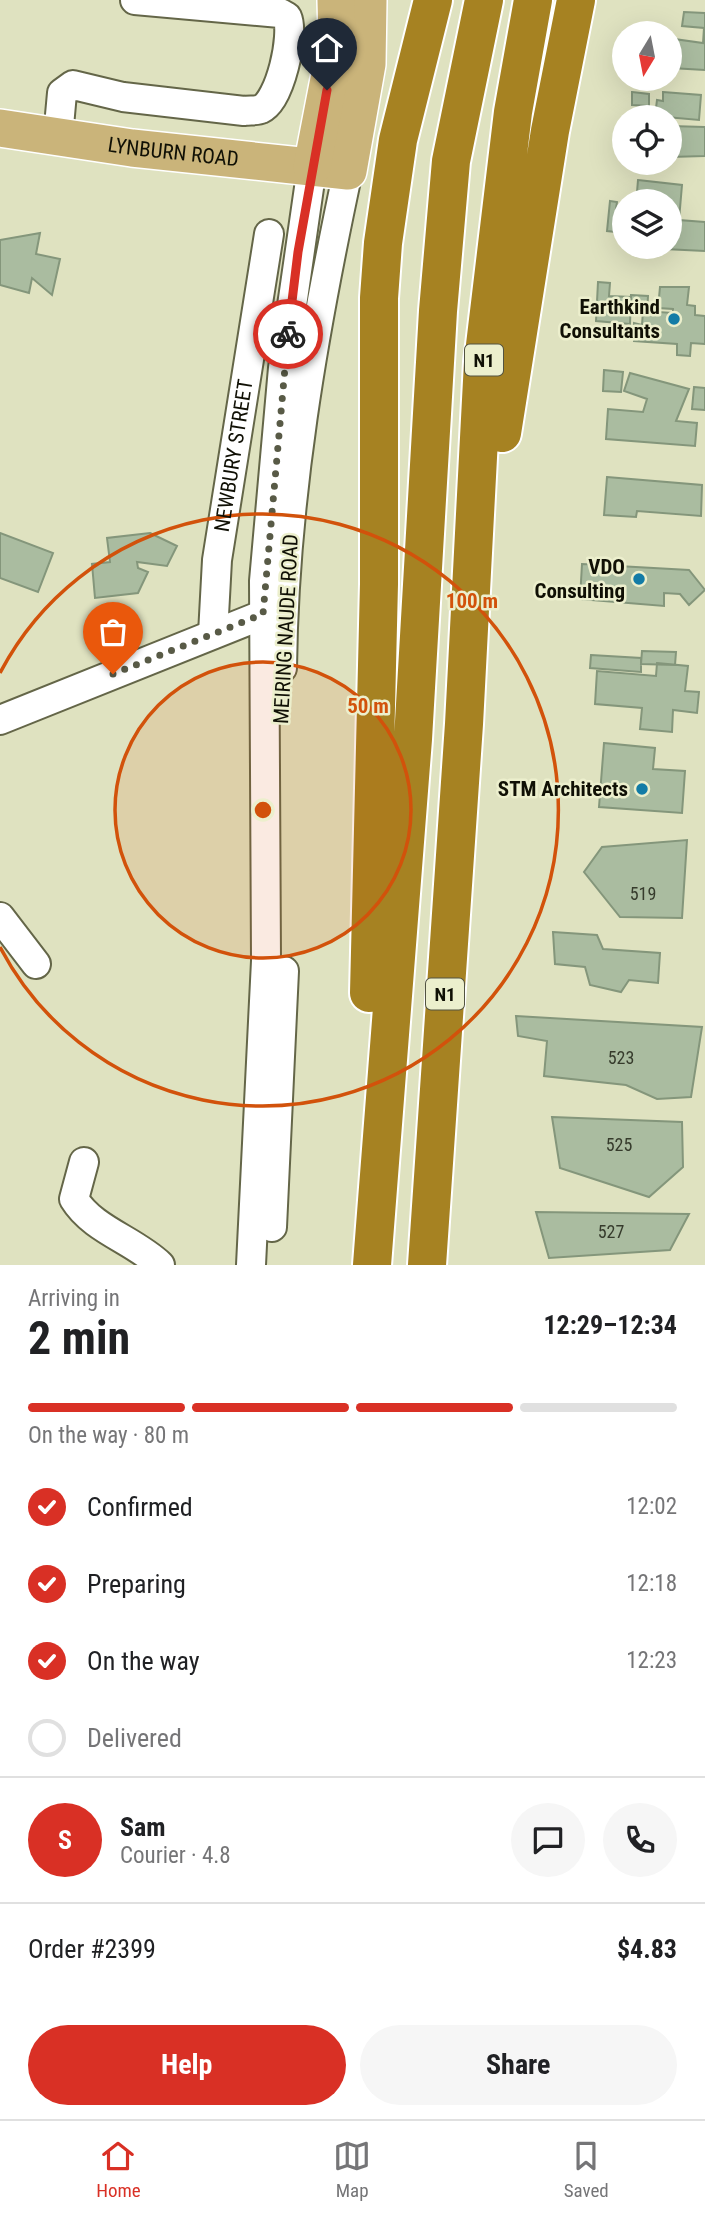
<!DOCTYPE html>
<html lang="en">
<head>
<meta charset="utf-8">
<style>
  body { margin:0; font-family:"Roboto Condensed",sans-serif; background:#f6f6f6; color:#202124; height:100vh; display:flex; flex-direction:column; font-size:26px; white-space:nowrap }
  * { box-sizing:border-box; margin:0 }
  p { font-size:23px; color:#757577 }
  .icon { flex:none; width:38px; height:38px; fill:none; stroke:currentColor; stroke-width:2; stroke-linecap:round; stroke-linejoin:round }
  .map { position:relative; height:1265px; overflow:hidden }
  .panel { display:flex; flex-direction:column; background:#fff; flex:1 }
  .panel>* { flex:none }
  .needle { width:46px; rotate:190deg }
  .tools { position:absolute; left:612px; top:21px; display:grid; gap:14px }
  .tools a { display:grid; place-items:center; width:70px; height:70px; border-radius:50%; background:#fff; box-shadow:0 7px 28px #0002; font-size:35px }
  .pin { position:absolute; display:grid; place-items:center; width:60px; height:60px; color:#fff; margin:-72px -30px; border-radius:50% 50% 50% 0; rotate:-45deg; box-shadow:0 0 7px #0007 }
  .pin .icon { rotate:45deg }
  .courier { position:absolute; display:grid; place-items:center; width:70px; height:70px; margin:-35px; border:5px solid #d93025; border-radius:50%; background:#fff; color:#222; box-shadow:0 2px 9px #0007 }
  .summary em { font-style:normal; font-weight:700 }
  .summary div { display:flex; flex-direction:column-reverse }
  .summary { display:flex; align-items:center; justify-content:space-between; height:119px; padding:0 28px }
  h1 { font-size:46px; font-weight:700; line-height:52px }
  .bar { display:grid; grid-template-columns:repeat(4,1fr); gap:10px 7px; align-content:center; height:84px; padding:0 28px }
  .bar i { height:9px; border-radius:5px; background:#e0e0e0 }
  .bar .on { background:#d93025 }
  .bar p { grid-column:span 4 }
  .line { display:flex; align-items:center; gap:18px; padding:0 28px; border-top:2px solid #e0e0e0 }
  .line div { flex:1 }
  .round { display:grid; place-items:center; flex:none; width:74px; height:74px; border-radius:37px; background:#f6f6f6 }
  ol { padding:0 28px; list-style:none }
  li { display:flex; align-items:center; gap:21px; height:77px }
  li p { margin-inline-start:auto }
  li .icon { padding:7px; border-radius:50%; background:#d93025; color:#fff; stroke-width:4 }
  li:last-child { color:#757577 }
  li i { width:38px; height:38px; border:4px solid #e0e0e0; border-radius:50% }
  .cta { display:flex; gap:14px; margin-top:auto; padding:14px 28px }
  .cta a { flex:1; height:80px; border-radius:42px; background:#d93025; color:#fff; font-size:28px; font-weight:700; line-height:80px; text-align:center }
  .cta a+a { background:#f6f6f6; color:#202124 }
  .tabs { display:flex; justify-content:space-around; align-items:center; height:98px; border-top:2px solid #e0e0e0; background:#fff; font-size:19px; color:#757577 }
  .tabs a { display:grid; justify-items:center; gap:4px }
  .tabs .on { color:#d93025 }
  .map>svg:first-child { display:block }
</style>
</head>
<body>
<div class="map">
<svg width="705" height="1265" viewBox="0 0 705 1265">
  <rect width="100%" height="100%" fill="#dfe2c0"/>
  <!-- building -->
  <path fill="#aabca0" stroke="#84967b" stroke-width="2" d="M684 12 705 13V70L671 68 674 39 703 43 704 28 682 26Z
    M632 92 649 94V106L632 105Z
    M663 92 701 95 699 120 655 116 657 100 663 101Z
    M670 126 705 127V156L670 157Z
    M638 180 682 185 679 220 705 222V251L643 248 670 247V201H651L652 193 637 192Z
    M610 201 617 202 616 209 625 210V233L607 231Z
    M40 233 36 254 60 259 52 295 32 278 29 293 0 285V240Z
    M598 282 610 283 609 296 631 297 630 324 596 321Z
    M660 287H689L687 305 695 306V315L705 316V344L691 343 690 356 677 355V344L634 341V323L642 325 643 311 673 313V309L658 308Z
    M631 295 648 296 647 314 630 313Z
    M604 370 623 372 621 392 603 391Z
    M630 373 689 389 676 421 697 423 695 446 606 439 608 409 643 412 647 399 624 391Z
    M694 387 705 388V410L692 409Z
    M607 477 702 485 701 516 637 511 636 517 604 515Z
    M0 533 53 553 38 592 0 578Z
    M150 533 177 546 167 566 137 562 138 568 148 572 138 593 95 598 92 564 110 562 107 538Z
    M582 564 689 570 705 590 689 605 680 594 664 593V606L580 599Z
    M642 651 676 652 675 665 641 664Z
    M591 655 641 658V672L590 668Z
    M657 663 688 666 685 691 699 692 697 713 673 710 672 732 640 729 642 708 595 704 597 671 656 676Z
    M604 743 655 748 653 769 685 771 682 813 599 807Z
    M687 840 682 918 620 917 584 872 602 847Z
    M553 932 597 935 603 949 660 953 658 983 629 980 621 992 590 985 585 967 555 964Z
    M516 1016 702 1027 691 1097 657 1099 626 1085 544 1076 547 1041 518 1036Z
    M552 1117 682 1122 683 1167 649 1197 560 1168Z
    M536 1212 689 1214 670 1250 549 1258Z"/>
  <g fill="none" stroke-linecap="round" stroke-linejoin="round">
    <defs>
      <g id="minor">
        <path d="M58 137 62 93 73 85 123 97 244 111C249 110 257 111 261 109 280 101 295 34 287 17L280 13 135 0"/>
        <path id="s1" d="M213 634 217 560 269 234"/>
        <path d="M282 668C284 500 313 334 348 171"/>
        <path d="M0 720 277 609"/>
        <path d="M0 917 36 964"/>
        <path d="M84 1162 74 1199C93 1230 134 1240 160 1265"/>
        <path d="M272 1227 284 971"/>
        <path d="M251 1265 266 961 264 581 283 368 312 167"/>
      </g>
      <g id="major">
        <path id="s2" d="M0 128 132 148 348 171 367 64 368 0"/>
        <path d="M312 167 337 38 336 0"/>
      </g>
      <path id="highway" d="M502 433 550 131 576 0
        M369 993 379 584V298L383 243 398 140 433 0
        M372 1265 413 739 438 311 451 161 484 0
        M427 1265 464 724 483 362 513 112 533 0"/>
    </defs>
    <!-- minor casing -->
    <use href="#minor" stroke="#646648" stroke-width="32"/>
    <!-- major casing -->
    <use href="#major" stroke="#fff" stroke-width="40"/>
    <!-- highway casing -->
    <use href="#highway" stroke="#fff" stroke-width="42"/>
    <!-- minor -->
    <use href="#minor" stroke="#fff" stroke-width="28"/>
    <!-- major -->
    <use href="#major" stroke="#cab47a" stroke-width="37"/>
    <!-- highway -->
    <use href="#highway" stroke="#a68222" stroke-width="38"/>
  </g>
  <g fill="none" stroke-linecap="round" stroke-linejoin="round">
    <!-- done -->
    <path stroke="#585a46" stroke-width="7" stroke-dasharray="0 12.6" d="M113 674 263 614 288 334"/>
    <!-- route -->
    <path stroke="#d93025" stroke-width="9" d="M288 334 298 252 327 90"/>
  </g>
  <!-- distance rings -->
  <circle cx="263" cy="810" r="148" fill="#d2520b" fill-opacity=".12"/>
  <g fill="none" stroke="#d2520b" stroke-width="3.5">
    <circle cx="263" cy="810" r="148"/>
    <path d="M0 673A296 296 0 1 1 0 947"/>
  </g>
  <!-- markers -->
  <g fill="#137ca6" stroke="#ecefcd" stroke-width="2.5">
    <circle cx="674" cy="319" r="7"/>
    <circle cx="639" cy="579" r="7"/>
    <circle cx="642" cy="789" r="7"/>
  </g>
  <g text-anchor="middle" stroke-width="5" stroke-linejoin="round" paint-order="stroke">
    <!-- number labels -->
    <g font-size="18" fill="#363b2c">
      <text x="643" y="900">519</text>
      <text x="621" y="1064">523</text>
      <text x="619" y="1151">525</text>
      <text x="611" y="1238">527</text>
    </g>
    <!-- shield labels -->
    <g fill="#ecefcd" stroke="#525341" stroke-width="2">
      <rect x="465" y="344.5" width="38" height="31" rx="5"/>
      <rect x="426" y="978.5" width="38" height="31" rx="5"/>
    </g>
    <g font-size="19" font-weight="bold" fill="#101005">
      <text x="484" y="367">N1</text>
      <text x="445" y="1001">N1</text>
    </g>
    <!-- street labels -->
    <g font-size="21" fill="#101005" stroke="#ecefcd">
      <text dy="7" stroke="none"><textPath href="#s2" startOffset="175">LYNBURN ROAD</textPath></text>
      <text dy="7" stroke="none"><textPath href="#s1" startOffset="180">NEWBURY STREET</textPath></text>
      <text transform="translate(286 629) rotate(-87)" y="7">MEIRING NAUDE ROAD</text>
    </g>
    <!-- poi labels -->
    <g font-size="21" font-weight="bold" fill="#101005" stroke="#ecefcd" text-anchor="end">
      <text x="660" y="314">Earthkind<tspan x="660" dy="24">Consultants</tspan></text>
      <text x="625" y="574">VDO<tspan x="625" dy="24">Consulting</tspan></text>
      <text x="628" y="796">STM Architects</text>
    </g>
  </g>
  <circle cx="263" cy="810" r="10" fill="#d2520b" stroke="#ecefcd" stroke-width="3.5"/>
  <g font-size="21" text-anchor="middle" font-weight="bold" fill="#d2520b" stroke="#ecefcd" stroke-width="5" stroke-linejoin="round" paint-order="stroke">
    <text x="472" y="608">100 m</text>
    <text x="368" y="713">50 m</text>
  </g>
</svg>
<div class="tools">
<a><svg class="needle" viewBox="-14 -14 28 28"><path d="M0-13l5 13h-10z" fill="#e53935"/><path d="M0 13l5-13h-10z" fill="#757577"/></svg></a>
<a><svg class="icon" aria-label="locate" viewBox="0 0 24 24"><circle cx="12" cy="12" r="6"/><path d="M12 2v4M12 18v4M2 12h4M18 12h4"/></svg></a>
<a><svg class="icon" aria-label="layers" viewBox="0 0 24 24"><path d="M12 4l9 5-9 5-9-5zM3 14l9 5 9-5"/></svg></a>
</div>
<div class="pin" style="left:113px;top:674px;background:#ea580c"><svg class="icon" aria-label="bag" viewBox="0 0 24 24"><path d="M5 8h14l-1 12H6zM9 8a3 3 0 0 1 6 0"/></svg></div>
<div class="pin" style="left:327px;top:90px;background:#1f2937"><svg class="icon" aria-label="home" viewBox="0 0 24 24"><path d="M3 11l9-7 9 7M6 9v11h12V9"/></svg></div>
<div class="courier" style="left:288px;top:334px"><svg class="icon" aria-label="bike" viewBox="0 0 24 24"><circle cx="6" cy="16" r="4"/><circle cx="18" cy="16" r="4"/><path d="M6 16l4-8h5l3 8M10 8l3 8H6M13 5h3"/></svg></div>
</div>
<section class="panel">
<div class="summary"><div><h1>2 min</h1><p>Arriving in</p></div><em>12:29–12:34</em></div>
<div class="bar"><i class="on"></i><i class="on"></i><i class="on"></i><i></i><p>On the way · 80 m</p></div>
<ol>
<li><svg class="icon" aria-label="check" viewBox="0 0 24 24"><path d="M5 12l5 5 9-10"/></svg>Confirmed<p>12:02</p></li>
<li><svg class="icon" aria-label="check" viewBox="0 0 24 24"><path d="M5 12l5 5 9-10"/></svg>Preparing<p>12:18</p></li>
<li><svg class="icon" aria-label="check" viewBox="0 0 24 24"><path d="M5 12l5 5 9-10"/></svg>On the way<p>12:23</p></li>
<li><i></i>Delivered</li>
</ol>
<div class="line" style="height:126px"><b class="round" style="background:#d93025;color:#fff">S</b><div><b>Sam</b><p>Courier · 4.8</p></div><a class="round"><svg class="icon" aria-label="chat" viewBox="0 0 24 24"><path d="M4 5h16v11H9l-5 4z"/></svg></a><a class="round"><svg class="icon" aria-label="phone" viewBox="0 0 24 24"><path d="M5 4h4l2 5-3 2q2 4 5 5l2-3 5 2v4C11 20 4 13 5 4z"/></svg></a></div>
<div class="line" style="height:91px"><div>Order #2399</div><b>$4.83</b></div>
<div class="cta"><a>Help</a><a>Share</a></div>
</section>
<nav class="tabs">
<a class="on"><svg class="icon" aria-label="home" viewBox="0 0 24 24"><path d="M3 11l9-7 9 7M6 9v11h12V9"/></svg>Home</a>
<a><svg class="icon" aria-label="map" viewBox="0 0 24 24"><path d="M3 6l6-2 6 2 6-2v14l-6 2-6-2-6 2zM9 4v14M15 6v14"/></svg>Map</a>
<a><svg class="icon" aria-label="saved" viewBox="0 0 24 24"><path d="M7 4h10v16l-5-4-5 4z"/></svg>Saved</a>
</nav>
</body>
</html>
